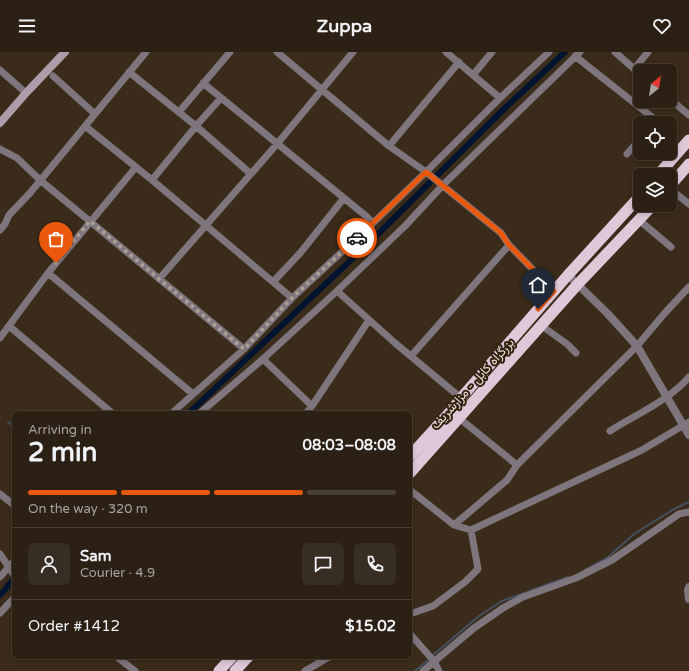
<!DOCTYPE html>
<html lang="en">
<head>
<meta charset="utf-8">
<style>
  body { margin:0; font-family:"Varela Round",Vazirmatn,sans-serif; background:#382d22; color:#f1f3f6; height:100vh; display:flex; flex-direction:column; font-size:15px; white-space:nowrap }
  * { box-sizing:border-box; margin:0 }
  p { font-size:13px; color:#a6a3a0 }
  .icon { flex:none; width:22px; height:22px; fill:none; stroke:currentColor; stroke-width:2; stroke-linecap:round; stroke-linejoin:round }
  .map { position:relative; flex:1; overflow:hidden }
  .details { position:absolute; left:12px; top:359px; width:400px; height:248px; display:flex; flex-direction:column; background:#2c2014; border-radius:6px; box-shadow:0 2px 6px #0003,0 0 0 1px #483e34 }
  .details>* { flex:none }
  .needle { width:26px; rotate:30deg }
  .fabs { position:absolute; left:633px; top:12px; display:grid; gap:8px }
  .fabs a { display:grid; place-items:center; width:44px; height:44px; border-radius:6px; background:#2c2014; box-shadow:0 2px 6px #0003,0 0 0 1px #483e34; font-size:20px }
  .pin { position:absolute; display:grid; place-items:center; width:34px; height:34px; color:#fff; margin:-41px -17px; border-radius:50% 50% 50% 0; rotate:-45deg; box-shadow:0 0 4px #0007 }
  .pin .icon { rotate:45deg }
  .courier { position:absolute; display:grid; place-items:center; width:40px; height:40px; margin:-20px; border:3px solid #ea580c; border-radius:50%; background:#fff; color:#222; box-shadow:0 1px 5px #0007 }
  .headline em { font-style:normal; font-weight:700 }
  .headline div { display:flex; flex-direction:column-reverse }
  .headline { display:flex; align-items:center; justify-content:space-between; height:68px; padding:0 16px }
  h1 { font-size:26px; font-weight:700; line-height:30px }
  .bar { display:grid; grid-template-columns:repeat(4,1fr); gap:6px 4px; align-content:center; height:48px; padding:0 16px }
  .bar i { height:5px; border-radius:3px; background:#483e34 }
  .bar .active { background:#ea580c }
  .bar p { grid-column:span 4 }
  .line { display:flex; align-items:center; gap:10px; padding:0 16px; border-top:1px solid #483e34 }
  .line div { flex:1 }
  .round { display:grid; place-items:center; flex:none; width:42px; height:42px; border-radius:6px; background:#382d22 }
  header { display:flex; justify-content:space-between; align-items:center; height:52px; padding:0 16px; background:#2c2014; font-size:18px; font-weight:700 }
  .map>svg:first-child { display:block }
</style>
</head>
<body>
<header><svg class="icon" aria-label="menu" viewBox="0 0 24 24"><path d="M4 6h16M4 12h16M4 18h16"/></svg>Zuppa<svg class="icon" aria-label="heart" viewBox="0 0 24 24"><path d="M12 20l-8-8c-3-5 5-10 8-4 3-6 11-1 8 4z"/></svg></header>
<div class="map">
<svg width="689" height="619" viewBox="0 0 689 619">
  <rect width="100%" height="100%" fill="#3a2b1a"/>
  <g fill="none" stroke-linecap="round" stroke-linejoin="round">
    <!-- stream -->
    <path stroke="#465161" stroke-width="2" d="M8 370 14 375
      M585 518 607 506 634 482 674 457 689 450
      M432 604 479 564 502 549 568 525
      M415 619 429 607"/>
    <!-- canal -->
    <path stroke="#00142f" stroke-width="6" d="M189 361 371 189 504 57 565 0
      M0 543 14 527"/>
    <!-- minor -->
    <path stroke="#7f757c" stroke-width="7" d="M277 0 389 94 426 120 501 181 509 193 554 239
      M446 0 500 46
      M615 0 640 22
      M575 4 652 65 654 67 653 71
      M634 17 648 0
      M0 18 26 41
      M129 20 196 74 251 122
      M473 23 492 0
      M53 24 95 62
      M203 31 366 164 373 171
      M670 47 689 63
      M179 60 230 0
      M85 74 152 128 292 246
      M670 93 678 100
      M389 94 459 10
      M0 97 17 106 40 128 244 297
      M627 102 640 87
      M152 128 196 74 221 46
      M670 137 689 152
      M639 168 671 195
      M0 178 5 172 9 163 30 141 146 0
      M48 221 193 342
      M159 227 277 92 353 0
      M273 230 301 200 344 146
      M337 239 395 291 461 346
      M9 274 112 361
      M542 274 567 292 576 301
      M0 286 48 221 136 115
      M411 304 509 193
      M263 307 312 354
      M172 361 244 297 292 246 373 171 426 120 500 46 549 0
      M200 361 263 307 337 239 406 173 443 133 580 0
      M306 361 312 354 369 268
      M459 366 517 413
      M610 379C635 363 670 348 689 325
      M410 438 454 473 471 478 642 398 689 370
      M0 442 14 453
      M454 473 507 428 517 413 637 294 664 262 689 235
      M0 502 14 523
      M0 525 14 509
      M0 561 14 546
      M410 562 433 554 465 530 478 517 471 478
      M410 582 434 609 439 619
      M117 605 135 619
      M305 619 329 605
      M423 619 474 576 503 556 523 545 576 526 612 508 679 462 689 460"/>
    <!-- tertiary -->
    <path stroke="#7f757c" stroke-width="8" d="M568 223 607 261 637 294 689 383
      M689 535 688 538 689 547"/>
    <!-- secondary -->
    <path stroke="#ac9da8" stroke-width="8" d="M0 71 26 41 65 0"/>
    <!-- trunk -->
    <path stroke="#dfc9d9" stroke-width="11" d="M658 123 689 88
      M670 134 689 112
      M410 404 451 359 461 346 568 223 640 144
      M410 421 577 233 653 153
      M219 619 232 605
      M235 619 248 605"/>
  </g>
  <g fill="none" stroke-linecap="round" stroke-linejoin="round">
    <!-- done -->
    <path stroke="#aca194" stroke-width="4" stroke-dasharray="0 7.2" d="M56 211 90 169 159 227 244 297 292 246 357 186"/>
    <!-- route -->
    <path stroke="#ea580c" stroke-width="5" d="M357 186 426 120 501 181 509 193 554 239 538 257"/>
  </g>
  <g text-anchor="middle" stroke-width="4" stroke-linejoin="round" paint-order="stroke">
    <!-- street labels -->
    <g font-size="13" fill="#eae0d6" stroke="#302111">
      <text transform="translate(472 331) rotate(-48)" y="5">بزرگراه کابل - مزارشریف</text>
    </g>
  </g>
</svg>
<div class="fabs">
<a><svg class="needle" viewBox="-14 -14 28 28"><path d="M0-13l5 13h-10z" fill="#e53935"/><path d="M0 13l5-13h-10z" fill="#a6a3a0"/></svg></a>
<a><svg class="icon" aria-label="locate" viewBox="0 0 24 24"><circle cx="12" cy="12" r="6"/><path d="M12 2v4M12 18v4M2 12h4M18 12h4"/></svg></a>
<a><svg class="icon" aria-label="layers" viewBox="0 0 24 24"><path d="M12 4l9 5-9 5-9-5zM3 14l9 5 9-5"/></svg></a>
</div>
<div class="pin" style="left:56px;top:211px;background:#ea580c"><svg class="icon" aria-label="bag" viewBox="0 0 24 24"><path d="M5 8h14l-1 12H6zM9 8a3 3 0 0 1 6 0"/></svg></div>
<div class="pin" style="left:538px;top:257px;background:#1f2937"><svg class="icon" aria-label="home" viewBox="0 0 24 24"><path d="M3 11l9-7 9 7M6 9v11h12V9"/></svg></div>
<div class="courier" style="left:357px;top:186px"><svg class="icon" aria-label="car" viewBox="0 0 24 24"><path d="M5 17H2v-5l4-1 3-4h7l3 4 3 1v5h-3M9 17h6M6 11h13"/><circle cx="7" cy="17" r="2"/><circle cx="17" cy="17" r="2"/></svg></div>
<section class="details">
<div class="headline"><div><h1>2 min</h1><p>Arriving in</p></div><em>08:03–08:08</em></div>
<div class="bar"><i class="active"></i><i class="active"></i><i class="active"></i><i></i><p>On the way · 320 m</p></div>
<div class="line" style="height:72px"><a class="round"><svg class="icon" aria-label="person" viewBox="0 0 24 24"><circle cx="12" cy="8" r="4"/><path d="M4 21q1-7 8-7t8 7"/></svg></a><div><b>Sam</b><p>Courier · 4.9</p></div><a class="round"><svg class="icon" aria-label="chat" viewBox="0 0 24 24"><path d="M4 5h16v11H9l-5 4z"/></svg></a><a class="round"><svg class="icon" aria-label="phone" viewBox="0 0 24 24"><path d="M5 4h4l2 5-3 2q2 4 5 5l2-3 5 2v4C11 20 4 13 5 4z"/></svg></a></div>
<div class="line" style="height:52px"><div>Order #1412</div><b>$15.02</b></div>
</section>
</div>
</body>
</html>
